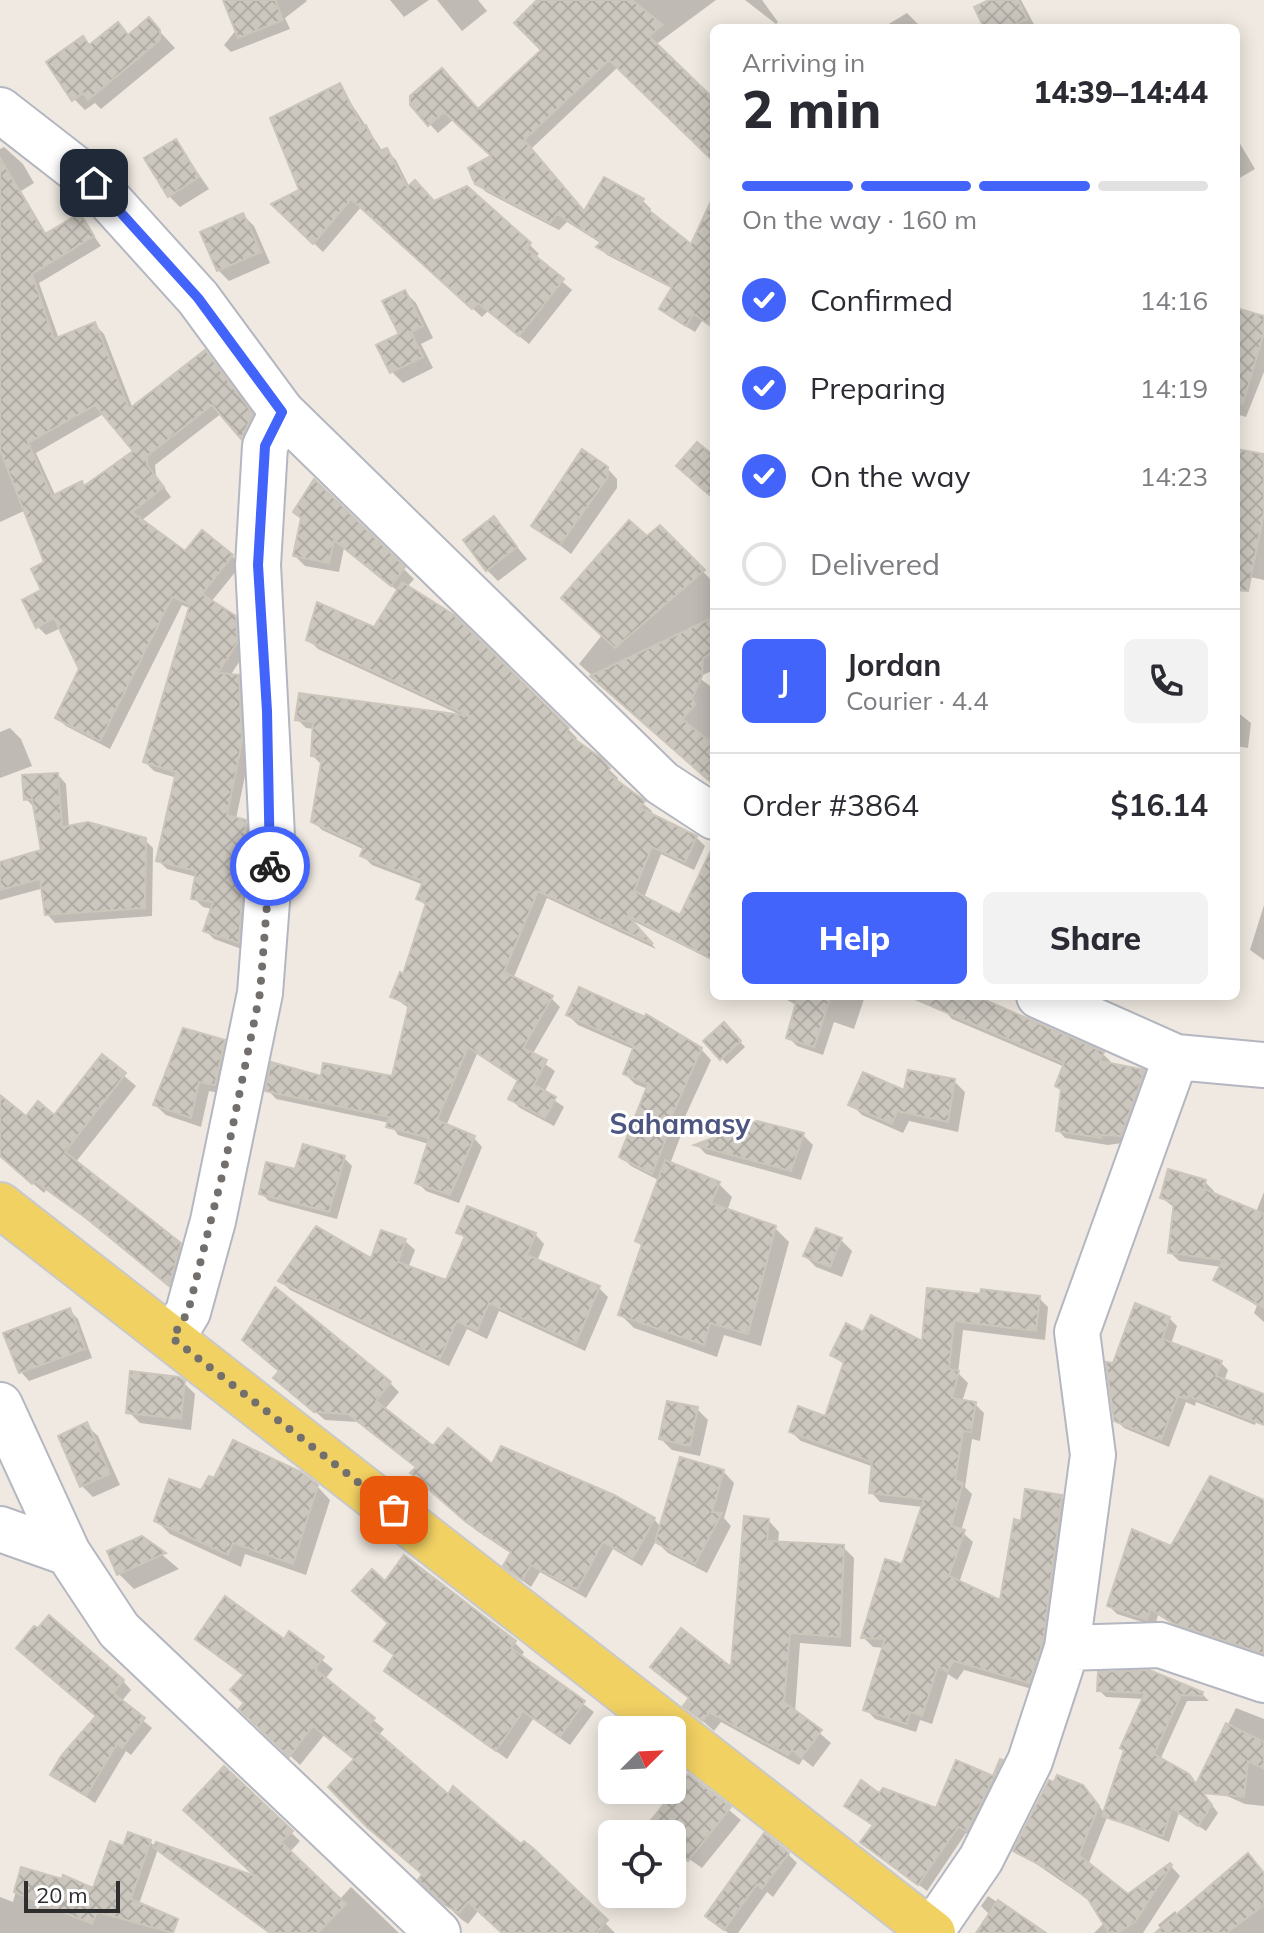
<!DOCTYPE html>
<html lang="en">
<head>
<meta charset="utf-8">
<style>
  body { margin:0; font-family:Mulish,sans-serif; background:#f2f2f3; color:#2b2b33; height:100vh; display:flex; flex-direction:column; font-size:30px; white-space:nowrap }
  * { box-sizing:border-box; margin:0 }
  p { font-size:26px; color:#7c7c81 }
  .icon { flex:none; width:44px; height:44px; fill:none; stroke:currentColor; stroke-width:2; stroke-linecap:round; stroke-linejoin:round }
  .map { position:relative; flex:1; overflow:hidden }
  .panel { position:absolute; left:710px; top:24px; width:530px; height:976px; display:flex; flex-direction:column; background:#fff; border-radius:12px; box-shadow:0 4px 20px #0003 }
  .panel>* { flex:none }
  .needle { width:52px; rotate:66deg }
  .tools { position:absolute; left:598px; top:1716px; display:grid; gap:16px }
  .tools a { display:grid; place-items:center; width:88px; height:88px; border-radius:12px; background:#fff; box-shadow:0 4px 20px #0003; font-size:40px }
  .scale { position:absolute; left:24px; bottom:20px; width:96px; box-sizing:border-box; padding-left:8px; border:4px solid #2e2e2e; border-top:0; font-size:22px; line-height:28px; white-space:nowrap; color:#2e2e2e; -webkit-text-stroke:6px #fff; paint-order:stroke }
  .pin { position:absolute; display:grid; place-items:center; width:68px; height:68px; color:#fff; margin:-34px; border-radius:16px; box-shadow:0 4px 12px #0006 }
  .courier { position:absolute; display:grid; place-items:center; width:80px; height:80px; margin:-40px; border:6px solid #4264fb; border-radius:50%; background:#fff; color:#222; box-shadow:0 2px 10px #0007 }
  .summary em { font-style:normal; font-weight:800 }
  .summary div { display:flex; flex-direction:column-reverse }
  .summary { display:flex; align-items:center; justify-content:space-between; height:136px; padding:0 32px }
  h1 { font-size:52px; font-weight:800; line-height:60px }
  .bar { display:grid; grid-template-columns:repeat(4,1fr); gap:12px 8px; align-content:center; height:96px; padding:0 32px }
  .bar i { height:10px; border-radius:6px; background:#e1e1e2 }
  .bar .current { background:#4264fb }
  .bar p { grid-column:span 4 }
  .line { display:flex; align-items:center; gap:20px; padding:0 32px; border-top:2px solid #e1e1e2 }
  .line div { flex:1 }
  .round { display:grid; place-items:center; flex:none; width:84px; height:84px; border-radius:12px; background:#f2f2f3 }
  ol { padding:0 32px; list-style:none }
  li { display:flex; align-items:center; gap:24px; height:88px }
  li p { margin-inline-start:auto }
  li .icon { padding:8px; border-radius:50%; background:#4264fb; color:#fff; stroke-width:4 }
  li:last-child { color:#7c7c81 }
  li i { width:44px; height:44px; border:4px solid #e1e1e2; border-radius:50% }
  .primary-button { display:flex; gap:16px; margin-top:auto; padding:16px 32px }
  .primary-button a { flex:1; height:92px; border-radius:12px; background:#4264fb; color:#fff; font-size:32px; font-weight:800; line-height:92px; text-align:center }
  .primary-button a+a { background:#f2f2f3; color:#2b2b33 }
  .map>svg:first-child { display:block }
</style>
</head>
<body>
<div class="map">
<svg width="1264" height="1933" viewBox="0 0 1264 1933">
  <defs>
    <pattern id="building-cross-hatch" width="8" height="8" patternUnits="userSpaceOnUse" patternTransform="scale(2)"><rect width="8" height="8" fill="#cbc7bf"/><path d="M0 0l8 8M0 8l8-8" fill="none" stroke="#afaba4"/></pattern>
  </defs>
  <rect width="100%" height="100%" fill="#efe9e1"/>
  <!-- shadow -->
  <path fill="#0003" fill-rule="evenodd" d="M225 0H306L307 1 285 18 290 29 231 52 224 45 237 29Z
    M390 0H429L404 17Z
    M437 0H478L487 11 462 31Z
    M539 0H716L655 45 714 101V159L618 67 531 149 585 214 605 179 643 201 651 209 649 213 692 247 714 241 713 328 702 321 695 332 670 317 662 309 673 289 607 255 599 247 602 244 567 222 559 230 486 192 477 183 494 157 454 119 438 133 412 105 479 111 544 50Z
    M745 0H762L778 22 776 24Z
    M994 0H1021L1036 28H986Z
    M907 13 922 28H882Z
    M149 20 175 48 101 109 95 103 85 110 74 99 83 39 91 46 118 24 130 36Z
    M339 85 383 152 386 150 396 160 410 188 434 203 467 189 530 245 539 254 535 258 572 290 529 344 488 311 482 317 362 206 323 252 274 205 301 191Z
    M1236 137 1255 169 1236 180Z
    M176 141 209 189 180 207 169 196Z
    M4 147 23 164 34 183 21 191 47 235 79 215 101 246 39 283 59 339 95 325 104 334 133 409 205 353 261 425 251 446 222 413 155 465 156 476 171 497 141 521 185 554 232 556 241 565 211 602 244 627 245 653 230 676 238 677 247 686 250 752 236 819 245 821 254 830 247 951 214 939 205 930 212 909 203 907 194 898 197 877 167 869 158 860 177 778 154 771 145 762 191 609 182 605 110 749 66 726 57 717 82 669 61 628 46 635 37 626 47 563 26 510 0 522V149ZM105 413 136 451 86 487 82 483 56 497 36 453Z
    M243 215 254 226 270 263 229 281 218 270Z
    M405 292 416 303 433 338 421 344 433 368 403 383 392 372 401 335Z
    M1236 311 1264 318V372L1246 417 1236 414Z
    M1236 451 1264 456V580L1236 574Z
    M607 468 617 479V488L571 554 534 525Z
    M315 482 414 579 407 587 453 617 577 738 574 742 599 760 618 778 616 782 652 811 650 815 696 837 705 846 694 870 661 854 644 898 681 918 714 864V961L629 919 656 949 547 898 513 979 551 998 560 1007 532 1055 555 1071 544 1093 564 1107 554 1126 520 1108 511 1099 519 1082 477 1054 446 1126 474 1138 482 1147 459 1203 426 1191 417 1182 429 1144 398 1135 390 1123 276 1099 268 1090 322 1079H393L410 1009 392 996 405 976 427 907 419 899 424 885 372 865 363 856 365 850 322 830 313 821 322 765 313 756 314 729 306 728 297 719 463 716 318 649 309 640 375 629 399 592 344 548 339 572 305 566 295 556 303 520 295 512Z
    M494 519 527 559 498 581 487 570Z
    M660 527 714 583V670L698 677 714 689V784L579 664 602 635 647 539Z
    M1236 711 1251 723 1248 748 1236 746Z
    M10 728 21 739 32 766 0 778V732Z
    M58 775 66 784 69 828 145 840 153 848 152 916 55 923 47 914 44 888 0 900V863L44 852 34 807 26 799Z
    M1264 905V960L1250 950Z
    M780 996H865L854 1029 834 1022 823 1055 797 1046 788 1037 798 1006Z
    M951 996H963L1103 1054 1111 1062 1109 1065 1144 1072 1151 1080 1129 1142 1108 1145 1065 1138 1058 1130 1063 1092 1057 1086 1065 1067 952 1019 945 1011Z
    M568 1015 701 1049 711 1060 678 1132 681 1135 670 1164 719 1184 732 1197 727 1211 775 1228 789 1242 761 1346 724 1335 717 1357 634 1328 621 1315 643 1247 637 1241 660 1181 631 1166 621 1156 648 1089 635 1084 625 1074 635 1050 578 1025Z
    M724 1025 745 1047 727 1064 706 1042Z
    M224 1042 234 1052 226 1094 209 1091 201 1127 166 1115 155 1105Z
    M102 1057 136 1086 75 1163 191 1255 180 1295 99 1228 46 1190 44 1193 0 1155V1105L26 1119 54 1117Z
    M954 1081 965 1092 958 1132 909 1121 903 1133 862 1115 851 1104Z
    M803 1135 813 1145 801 1180 706 1154 698 1146Z
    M344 1158 352 1166 337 1219 269 1201 261 1193 296 1172Z
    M1205 1182 1214 1191 1213 1195 1256 1212 1264 1192V1322L1254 1313 1257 1306 1215 1279 1222 1267 1179 1261 1170 1252 1175 1208 1162 1198Z
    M817 1230 841 1240 852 1251 842 1277 816 1267 805 1256Z
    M459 1232 535 1234 544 1244 537 1261 599 1288 608 1297 585 1351 499 1311 487 1339 467 1329 449 1366 290 1290 281 1281 372 1261 405 1241 415 1250 408 1268 447 1282 466 1239Z
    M982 1296 1039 1298 1048 1307 1045 1340 963 1330 958 1373 968 1383 962 1402 975 1404 984 1413 980 1441 972 1439 965 1487 972 1494 961 1531 973 1542 959 1583 1002 1603 1023 1523 1061 1497 1071 1507 1039 1691 964 1670 957 1680 948 1674 932 1724 920 1720 916 1732 875 1719 866 1709 885 1648 873 1647 863 1637 903 1566 923 1507 880 1502 871 1492 874 1467 801 1441 791 1432 826 1419 845 1365 832 1354 864 1335 924 1344Z
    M69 1310 78 1319 92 1358 29 1381 21 1372Z
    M1169 1318 1177 1326 1171 1344 1220 1362 1228 1370 1224 1381 1264 1401 1255 1425 1196 1402 1195 1406 1186 1402 1169 1447 1124 1428 1116 1420 1114 1365Z
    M184 1383 195 1394 191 1430 140 1423 129 1412Z
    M390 1383 399 1392 384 1410 433 1449 654 1519 661 1527 723 1471 734 1483 724 1518 731 1526 707 1573 668 1553 656 1541 642 1566 613 1549 586 1598 540 1572 531 1587 515 1575 512 1554 477 1531 422 1482 417 1468 359 1422 325 1420 285 1386Z
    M697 1409 708 1420 700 1456 672 1450 661 1439Z
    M86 1425 98 1436 120 1485 93 1497 82 1486Z
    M317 1486 330 1500 306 1575 245 1554 241 1567 170 1534 157 1521 202 1492Z
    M1264 1501V1658L1184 1631 1158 1615 1155 1626 1117 1614 1109 1606 1172 1549Z
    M769 1521 779 1532 778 1543 843 1547 854 1558 851 1647 800 1643 795 1712 831 1743 813 1767 803 1759 799 1765 721 1722 714 1731 686 1706 732 1671Z
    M142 1538 179 1569 134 1589 119 1574Z
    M405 1558 515 1643 524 1652 521 1657 594 1712 570 1745 533 1719 507 1759 387 1671 396 1657 377 1641 390 1623 385 1583Z
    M35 1628 123 1681 131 1690 121 1702 152 1728 131 1755 126 1751 95 1803 53 1774 98 1717Z
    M290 1634 333 1669 325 1679 384 1729 378 1736 449 1797 522 1847 533 1851 615 1933H504L479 1910 468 1924 461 1919 421 1880 424 1875 355 1760 325 1734 300 1765 241 1709 246 1703 245 1676 197 1639 284 1642Z
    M1099 1690 1202 1694 1209 1701H1187L1160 1760 1196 1784 1218 1813 1206 1831 1179 1813 1169 1842 1107 1817 1088 1865 1128 1897 1170 1865 1180 1876 1143 1933H1094L1105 1922 1093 1903 1016 1850 1092 1797 1105 1814 1145 1699 1106 1697Z
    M1236 1708 1264 1719V1806L1245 1804 1209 1788 1201 1779Z
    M957 1762 994 1779 1003 1763 1009 1769 975 1837 966 1833 927 1891 863 1842 874 1826 847 1805 880 1796 937 1810Z
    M224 1769 300 1841 289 1853 339 1900 351 1887 399 1933H270L158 1849 139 1904 174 1924 170 1933H0V1897L13 1902 22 1869 94 1890 125 1848 150 1842 156 1847 262 1881Z
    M689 1777 741 1820 702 1868 672 1847V1834H657Z
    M788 1854 797 1863 773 1897 767 1892 738 1933H728L708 1916Z
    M1248 1856 1264 1873V1933H1164L1158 1925 1175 1911 1179 1916Z
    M988 1896 1037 1929 1040 1933H979L990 1915 981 1906Z"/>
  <!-- building -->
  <path fill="url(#building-cross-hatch)" stroke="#cbc5ba" stroke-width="2" fill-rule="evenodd" d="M223 0H275L283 20 238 38Z
    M537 0H632L663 25 649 36 714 99V162L609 60 524 140 584 211 604 177 644 199 641 204 691 244 714 195V328L693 314 686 326 659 309 672 287 596 247 601 242 557 214 550 223 475 184 468 168 491 156 444 112 428 126 410 105V96L442 68 478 109 541 50 514 23Z
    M989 0H1018L1027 19 1007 28H984L974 7Z
    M149 17 160 30V40L88 100 83 93 72 101 46 62 83 36 89 45 118 22 128 35Z
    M340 83 362 127 366 125 379 151 387 148 407 187 415 180 434 201 467 186 531 243 527 249 564 279 519 336 478 303 472 309 351 199 313 244 271 204 299 190 270 118Z
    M176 139 199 177 168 197 144 158Z
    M0 158 45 234 80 213 94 236 32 274 54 339 95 322 129 409 205 350 253 414 241 439 212 405 147 456V465L164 487 132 512 185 551 202 530 233 555 202 594 236 616 237 643 218 673 239 675 242 742 227 815 246 820 239 943 203 931 213 902 191 899 196 871 156 861 176 772 143 762 190 604 172 597 100 741 55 718 79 669 54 618 36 628 22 600 41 590 31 569 44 562 0 450ZM95 405 133 451 84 486 82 481 52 496 28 443Z
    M243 213 261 252 217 271 200 232Z
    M405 290 423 326 411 332 423 357 390 373 376 345 399 334 382 301Z
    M1236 308 1264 316V332L1243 404 1236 403Z
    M697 442 714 456V499L676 466Z
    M582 449 608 467V477L560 545 531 526Z
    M1236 449 1264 454V512L1248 591 1236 590Z
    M314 479 405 567 391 586 334 540 329 563 293 556 301 518 293 512Z
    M494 516 517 547 486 571 463 540Z
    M629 520 647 536 660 525 705 570 615 648 561 598Z
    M402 582 454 615 569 728 566 733 601 758 610 768 607 773 645 801 640 808 697 836 685 862 652 847 634 891 680 915 714 844V960L627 915 653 944 538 891 504 972 553 996 523 1048 547 1060 534 1085 556 1097 545 1118 508 1099 518 1080 468 1047 437 1120 475 1136 450 1195 415 1183 429 1138 386 1127 389 1117 265 1091 271 1062 321 1076 323 1063 392 1076 409 1004 390 997 400 972 403 974 426 903 416 899 423 881 360 856 364 846 311 822 322 757 311 756 313 722 295 720 299 693 470 716 306 640 317 602 374 627Z
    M714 617V652L703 658 702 676 692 699 696 704 682 719 714 745V785L590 676Z
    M58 773 62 827 88 822 146 838 145 908 45 915 40 879 0 890V862L41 850 32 799 24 800 22 775Z
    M579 987 645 1017 646 1014 702 1048 669 1122 672 1123 652 1174 619 1157 648 1084 623 1074 634 1046 566 1015Z
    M798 996H831L814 1047 786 1038Z
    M908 996H976L1104 1052 1100 1061 1145 1070 1121 1136 1101 1135V1138L1056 1131 1061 1089 1055 1086 1064 1063Z
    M724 1022 741 1041 720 1060 703 1041Z
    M183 1028 225 1040 215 1085 199 1082 191 1118 153 1105Z
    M102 1054 126 1073 65 1152 181 1243 169 1286 86 1218 35 1181 32 1184 0 1156V1095L26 1116 38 1101 54 1115Z
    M908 1070 955 1079 948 1122 897 1111 892 1124 848 1105 863 1072 904 1090Z
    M757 1121 804 1133 791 1171 694 1145Z
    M303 1144 345 1156 329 1212 259 1194 266 1162 295 1169Z
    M665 1160 720 1182 711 1203 776 1226 748 1334 710 1323 704 1345 618 1315 642 1244 635 1241Z
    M1168 1169 1206 1180 1204 1189 1264 1214V1308L1213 1280 1223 1260 1168 1253 1174 1202 1160 1198Z
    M467 1206 536 1233 527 1255 600 1286 576 1343 489 1303 477 1331 457 1321 440 1358 278 1281 316 1226 371 1258 381 1230 406 1239 398 1262 446 1280 465 1236 456 1233Z
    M816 1228 842 1238 830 1267 803 1256Z
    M275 1287 391 1382 376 1401 433 1446 448 1428 492 1464 501 1446 614 1495 655 1518 633 1558 603 1542 577 1590 531 1565 522 1580 503 1566 511 1552 466 1522 410 1473 416 1467 348 1414 314 1412 273 1378 279 1371 242 1340Z
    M927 1288 980 1294 981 1289 1040 1296 1036 1331 954 1321 949 1369 959 1371 952 1398 976 1402 971 1432 963 1431 955 1480 963 1483 951 1526 965 1530 949 1576 1000 1600 1014 1519 1021 1521 1025 1489 1062 1495 1043 1642 1029 1683 954 1661 947 1672 938 1666 922 1716 910 1712 907 1724 863 1710 885 1639 861 1638 885 1559 902 1564 924 1499 869 1493 872 1462 789 1432 798 1406 825 1416 844 1362 830 1355 846 1323 863 1332 871 1315 922 1341Z
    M1135 1303 1170 1317 1162 1339 1222 1361 1216 1376 1264 1394V1425L1188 1396 1187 1399 1178 1396 1161 1440 1114 1421 1106 1362 1113 1363Z
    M70 1308 85 1349 19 1373 3 1333Z
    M130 1371 179 1377 185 1381 181 1419 126 1413Z
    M667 1401 698 1407 690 1446 659 1439Z
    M87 1422 110 1474 80 1487 58 1436Z
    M233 1440 301 1472 318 1485 293 1564 233 1543 228 1555 154 1521 169 1479 201 1490 209 1476 214 1478Z
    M680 1457 724 1470 712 1512 722 1513 695 1564 655 1542Z
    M1210 1476 1264 1500V1654L1175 1624 1150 1609 1147 1620 1107 1606 1132 1529 1171 1546Z
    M744 1516 769 1519 767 1541 844 1545 840 1637 790 1633 784 1702 822 1730 801 1758 792 1750 788 1755 709 1712 703 1721 683 1706 689 1698 650 1667 681 1628 731 1667Z
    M142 1536 166 1553 117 1575 107 1551Z
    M404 1555 516 1641 511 1648 585 1701 560 1737 523 1711 496 1751 384 1671 394 1655 374 1641 388 1623 352 1591 372 1569 385 1581Z
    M225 1596 284 1639 289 1631 324 1657 315 1669 375 1718 369 1725 448 1794 453 1786 521 1844 524 1841 534 1849 608 1920 596 1933H502L468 1902 459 1913 445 1905 418 1880 422 1874 367 1827 328 1787 354 1759 313 1726 289 1757 239 1709 244 1703 230 1690 244 1675 195 1639Z
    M49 1615 124 1680 113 1693 145 1718 122 1748 117 1744 86 1796 50 1775 61 1756 96 1716 16 1648 34 1626 38 1628Z
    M1149 1670 1203 1692 1202 1696 1181 1695 1154 1754 1189 1774 1196 1784 1226 1723 1264 1742V1769L1248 1761 1244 1797 1203 1793 1212 1805 1198 1826 1172 1808 1163 1836 1102 1816 1124 1750 1120 1748 1145 1693 1097 1691 1098 1672Z
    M1000 1759 1003 1760 967 1831 958 1827 918 1885 860 1842 873 1825 844 1806 861 1780 879 1793 883 1788 936 1808 956 1760 993 1776Z
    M224 1766 293 1831 281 1842 346 1904 318 1933H270L153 1847 156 1842 255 1876 183 1810Z
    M688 1774 731 1807 688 1861 672 1847V1834H640Z
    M1057 1775 1083 1785 1099 1806 1079 1855 1128 1894 1170 1863 1172 1865 1135 1922 1118 1933H1109L1088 1899 1050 1870 1013 1851 1049 1780 1054 1782Z
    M128 1832 151 1840 131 1899 178 1919 173 1933 97 1912 92 1924 14 1892 21 1867 62 1879 63 1875 93 1888 110 1841 123 1846Z
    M764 1833 789 1853 762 1889 757 1884 724 1930 705 1916Z
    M1248 1853 1264 1873V1905L1227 1933H1155Z
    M998 1900 1046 1933H976Z"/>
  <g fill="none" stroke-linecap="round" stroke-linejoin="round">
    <defs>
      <path id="minor" d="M0 110 94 183 198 298 282 412 662 783 714 817
        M1039 996 1176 1057 1264 1065
        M172 1338 188 1312 213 1221 260 993 272 836 258 565 265 446 282 412
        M0 1405 68 1553 119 1630 438 1933
        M0 1529 68 1553
        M1067 1648 1160 1645 1264 1680
        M931 1932 981 1859 1030 1761 1067 1648 1093 1455 1077 1332 1176 1057"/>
      <path id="major" d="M0 1205 933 1933"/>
    </defs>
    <!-- minor casing -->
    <use href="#minor" stroke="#b4b7c1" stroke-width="48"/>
    <!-- major casing -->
    <use href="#major" stroke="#c9c9c9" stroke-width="48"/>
    <!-- minor -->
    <use href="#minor" stroke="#fff" stroke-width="44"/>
    <!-- major -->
    <use href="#major" stroke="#f2d163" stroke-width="44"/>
  </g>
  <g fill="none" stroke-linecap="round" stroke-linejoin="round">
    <!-- done -->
    <path stroke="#726f6d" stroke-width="8" stroke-dasharray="0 14.4" d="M270 866 260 993 225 1164 188 1312 172 1338 394 1510"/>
    <!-- route -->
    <path stroke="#4264fb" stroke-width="10" d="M94 183 198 298 282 412 265 446 258 565 267 711 270 866"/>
  </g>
  <g text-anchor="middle" stroke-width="6" stroke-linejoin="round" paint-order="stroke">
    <!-- district labels -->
    <g font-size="28" font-weight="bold" fill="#4d5680" stroke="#fff">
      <text x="680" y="1134">Sahamasy</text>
    </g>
  </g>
</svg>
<div class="tools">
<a><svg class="needle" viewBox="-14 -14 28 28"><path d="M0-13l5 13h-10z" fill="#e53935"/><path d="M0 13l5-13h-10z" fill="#7c7c81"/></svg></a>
<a><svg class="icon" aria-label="locate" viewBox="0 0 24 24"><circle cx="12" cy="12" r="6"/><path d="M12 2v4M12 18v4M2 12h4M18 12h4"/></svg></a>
</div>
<div class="scale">20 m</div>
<div class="pin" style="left:394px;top:1510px;background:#ea580c"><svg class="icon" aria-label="bag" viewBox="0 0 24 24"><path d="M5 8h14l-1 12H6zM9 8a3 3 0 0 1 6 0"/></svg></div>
<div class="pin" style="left:94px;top:183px;background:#1f2937"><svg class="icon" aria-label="home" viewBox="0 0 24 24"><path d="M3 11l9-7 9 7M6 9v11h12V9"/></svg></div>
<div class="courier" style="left:270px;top:866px"><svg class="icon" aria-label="bike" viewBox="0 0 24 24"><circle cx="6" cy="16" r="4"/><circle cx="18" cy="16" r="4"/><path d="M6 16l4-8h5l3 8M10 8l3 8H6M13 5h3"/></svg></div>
<section class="panel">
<div class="summary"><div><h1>2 min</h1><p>Arriving in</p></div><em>14:39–14:44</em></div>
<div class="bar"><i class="current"></i><i class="current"></i><i class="current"></i><i></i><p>On the way · 160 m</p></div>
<ol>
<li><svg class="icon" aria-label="check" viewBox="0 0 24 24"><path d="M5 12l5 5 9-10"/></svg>Confirmed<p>14:16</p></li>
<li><svg class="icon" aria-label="check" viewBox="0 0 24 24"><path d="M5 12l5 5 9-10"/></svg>Preparing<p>14:19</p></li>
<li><svg class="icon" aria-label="check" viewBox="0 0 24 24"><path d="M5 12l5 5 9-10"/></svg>On the way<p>14:23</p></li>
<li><i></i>Delivered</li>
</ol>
<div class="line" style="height:144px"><b class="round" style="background:#4264fb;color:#fff">J</b><div><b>Jordan</b><p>Courier · 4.4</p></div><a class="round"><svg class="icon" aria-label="phone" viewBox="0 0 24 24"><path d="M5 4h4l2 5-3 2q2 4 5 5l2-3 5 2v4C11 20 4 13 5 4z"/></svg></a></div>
<div class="line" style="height:104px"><div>Order #3864</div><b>$16.14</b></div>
<div class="primary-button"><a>Help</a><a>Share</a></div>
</section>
</div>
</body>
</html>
